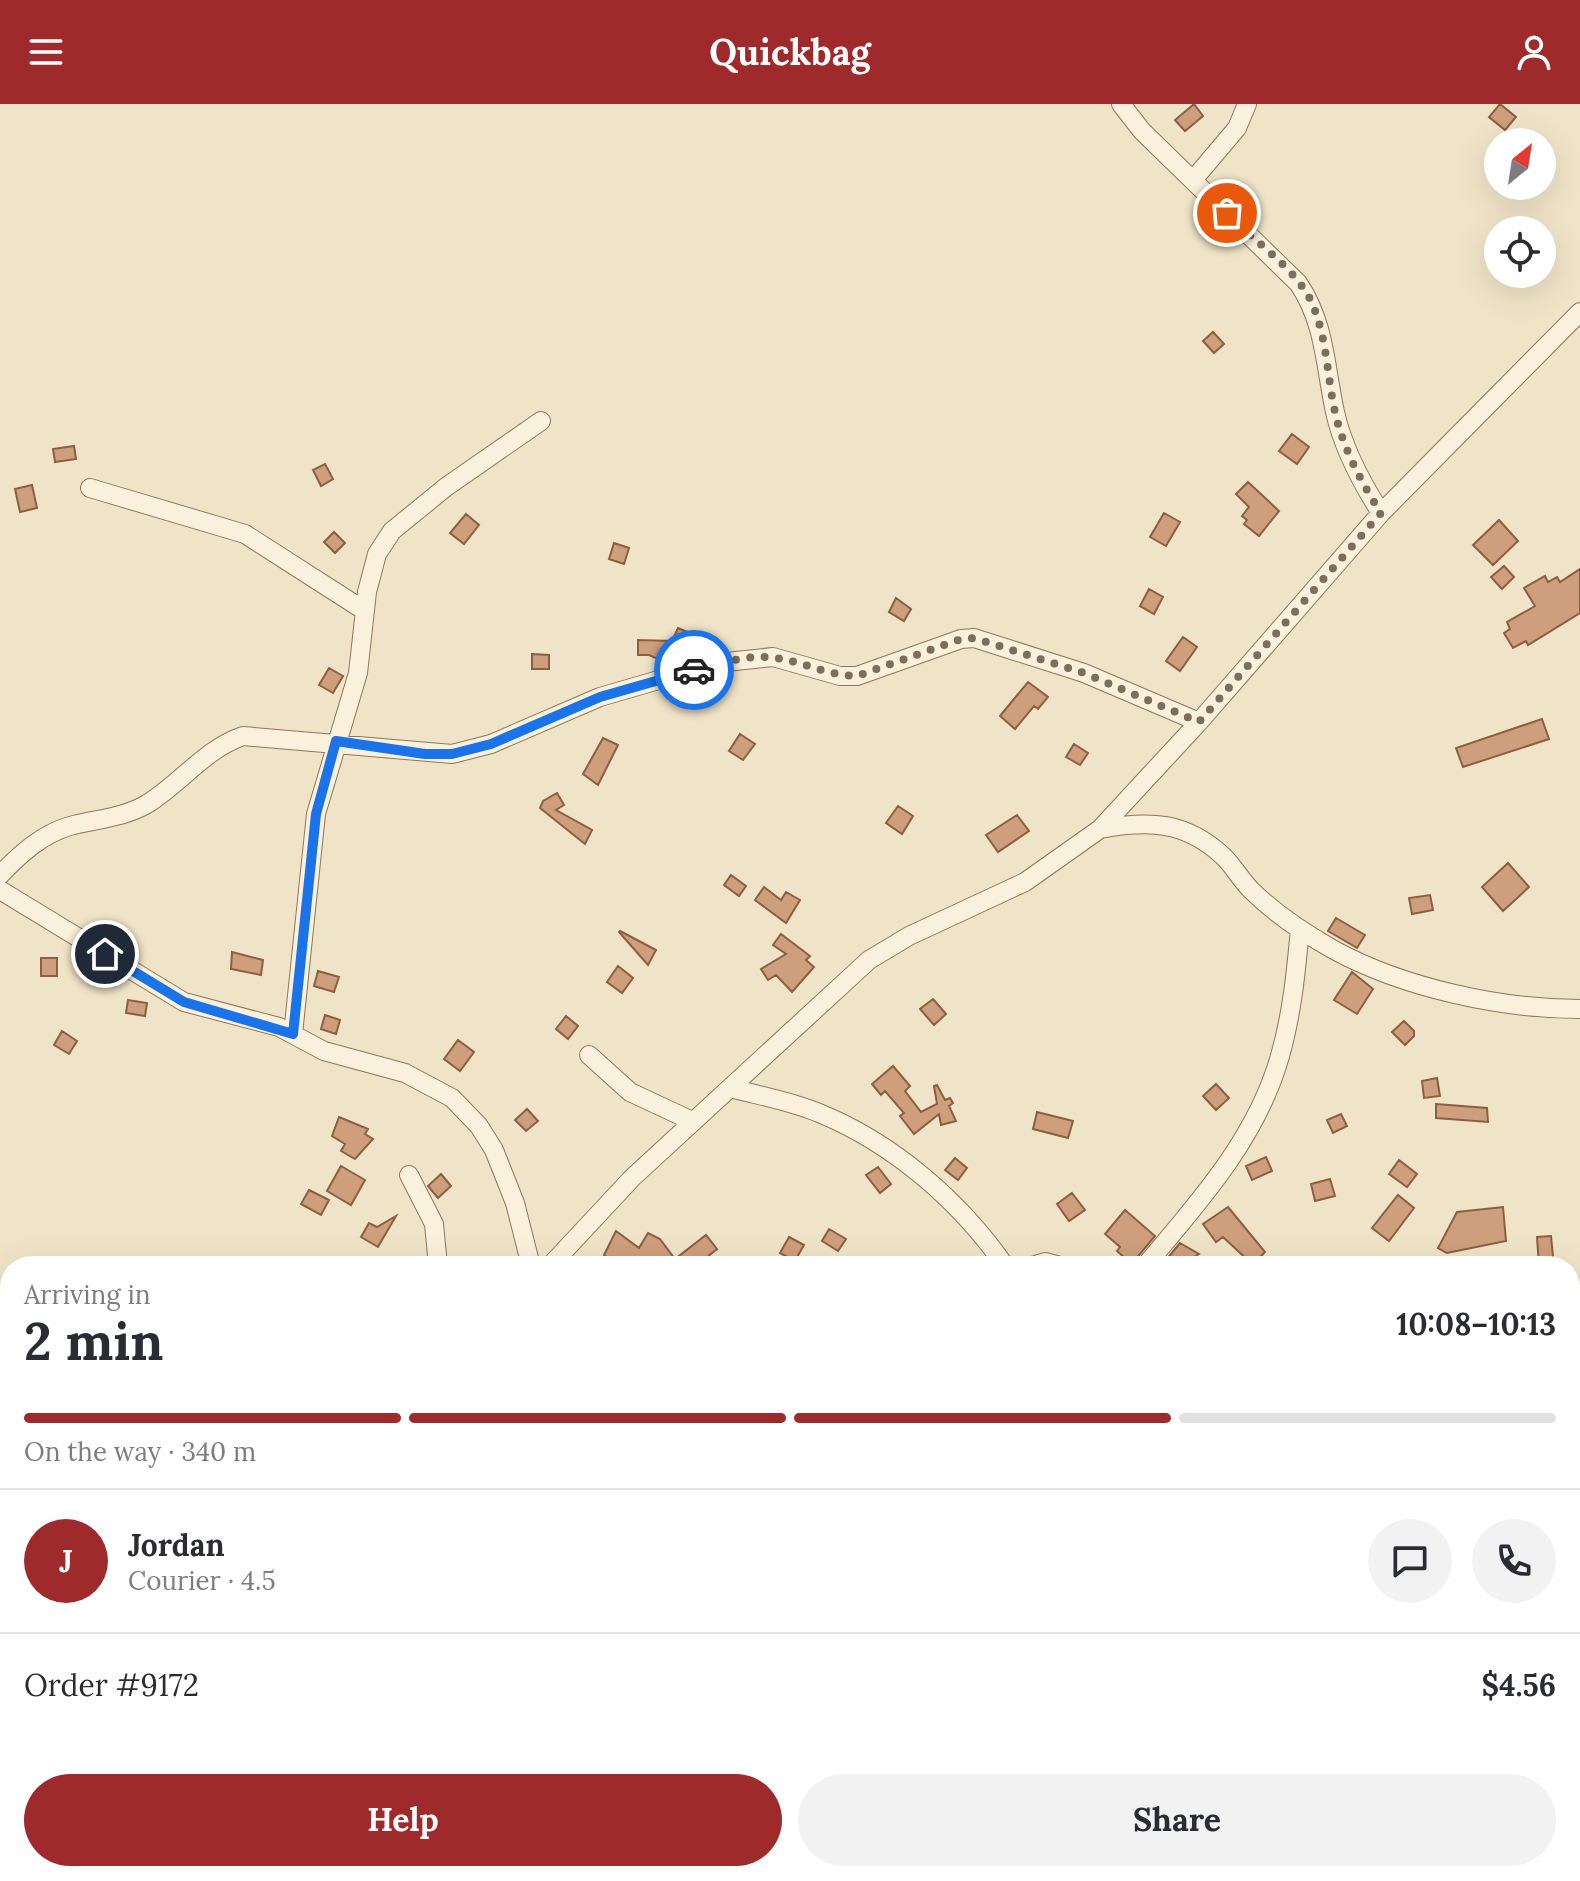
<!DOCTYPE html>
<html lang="en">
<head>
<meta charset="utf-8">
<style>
  body { margin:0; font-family:Lora,serif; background:#f2f2f3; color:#2b2b33; height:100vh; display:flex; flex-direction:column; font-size:30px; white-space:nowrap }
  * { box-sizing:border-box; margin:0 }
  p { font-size:26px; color:#7c7c81 }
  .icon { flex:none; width:44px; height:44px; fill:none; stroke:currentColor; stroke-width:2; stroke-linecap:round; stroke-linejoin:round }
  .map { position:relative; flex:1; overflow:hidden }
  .panel { position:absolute; left:0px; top:1152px; width:1580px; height:626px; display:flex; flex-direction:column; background:#fff; border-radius:32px 32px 0 0; box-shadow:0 8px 32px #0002 }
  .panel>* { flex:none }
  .needle { width:52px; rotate:30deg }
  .buttons { position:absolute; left:1484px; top:24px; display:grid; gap:16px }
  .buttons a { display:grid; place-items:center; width:72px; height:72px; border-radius:50%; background:#fff; box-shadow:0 8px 32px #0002; font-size:40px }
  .pin { position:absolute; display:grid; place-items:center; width:68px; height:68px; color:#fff; margin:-34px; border:4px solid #fff; border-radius:50%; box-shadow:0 2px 8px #0007 }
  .courier { position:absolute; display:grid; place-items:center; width:80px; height:80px; margin:-40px; border:6px solid #1a73e8; border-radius:50%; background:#fff; color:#222; box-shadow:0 2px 10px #0007 }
  .overview em { font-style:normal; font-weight:800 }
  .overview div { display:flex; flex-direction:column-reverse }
  .overview { display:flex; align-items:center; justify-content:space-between; height:136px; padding:0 24px }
  h1 { font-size:52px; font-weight:800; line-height:60px }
  .bar { display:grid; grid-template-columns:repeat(4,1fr); gap:12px 8px; align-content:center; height:96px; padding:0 24px }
  .bar i { height:10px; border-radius:6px; background:#e1e1e2 }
  .bar .active { background:#9e2a2b }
  .bar p { grid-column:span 4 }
  .line { display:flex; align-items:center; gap:20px; padding:0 24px; border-top:2px solid #e1e1e2 }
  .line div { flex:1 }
  .round { display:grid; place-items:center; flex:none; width:84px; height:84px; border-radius:42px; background:#f2f2f3 }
  .button { display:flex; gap:16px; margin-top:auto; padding:16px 24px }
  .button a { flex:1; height:92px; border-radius:48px; background:#9e2a2b; color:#fff; font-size:32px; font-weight:800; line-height:92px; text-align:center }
  .button a+a { background:#f2f2f3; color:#2b2b33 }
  header { display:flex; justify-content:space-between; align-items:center; height:104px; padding:0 24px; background:#9e2a2b; color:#fff; font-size:36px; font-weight:800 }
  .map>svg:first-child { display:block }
</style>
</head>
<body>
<header><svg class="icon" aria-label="menu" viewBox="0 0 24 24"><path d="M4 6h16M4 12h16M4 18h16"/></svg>Quickbag<svg class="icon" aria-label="person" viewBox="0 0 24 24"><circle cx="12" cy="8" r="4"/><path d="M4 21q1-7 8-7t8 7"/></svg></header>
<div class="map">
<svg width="1580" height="1777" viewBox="0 0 1580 1777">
  <rect width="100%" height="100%" fill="#f0e4c8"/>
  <!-- building -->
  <path fill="#cf9f7d" stroke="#8d5f41" stroke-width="2" d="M1194 0 1203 12 1185 27 1175 16Z
    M1500 0 1516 13 1505 26 1489 13Z
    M1213 228 1224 240 1214 249 1203 237Z
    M1292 330 1309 343 1297 360 1279 347Z
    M74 342 76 355 55 358 53 345Z
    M325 360 333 375 321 382 313 366Z
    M1248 378 1279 407 1259 432 1244 420 1247 416 1242 412 1249 403 1236 390Z
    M32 381 37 404 20 408 15 385Z
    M1164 409 1180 418 1166 442 1150 433Z
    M466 410 479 421 464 440 450 429Z
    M1499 416 1518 437 1493 461 1473 441Z
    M334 428 345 439 335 449 324 438Z
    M614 439 629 444 624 460 609 455Z
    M1504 462 1514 473 1502 485 1491 473Z
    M1580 465V509L1528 541 1526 537 1513 544 1504 529 1510 525 1507 518 1535 502 1524 484 1545 472 1548 478 1557 473 1560 478Z
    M1149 485 1163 493 1154 510 1140 502Z
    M896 494 911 505 904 517 889 508Z
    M678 524 692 530 684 548 676 544 669 560 649 551H638V536L672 537Z
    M1183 533 1197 543 1180 567 1166 557Z
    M532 550 549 551V565H532Z
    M329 564 343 572 333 589 319 581Z
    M1028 578 1048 593 1038 605 1034 602 1015 625 1000 612Z
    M1542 615 1549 635 1463 663 1456 644Z
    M740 630 755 640 743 656 729 647Z
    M603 634 618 641 598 681 583 670Z
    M1074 640 1088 649 1080 661 1066 653Z
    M557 689 564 701 556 706 592 726 585 740 540 704 543 697Z
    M898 702 913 712 902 730 886 719Z
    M1017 711 1029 727 998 748 986 731Z
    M1508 759 1529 783 1503 807 1482 783Z
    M731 771 746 782 739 792 724 781Z
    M764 783 781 796 786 788 800 796 786 819 755 796Z
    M1430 791 1433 806 1412 810 1409 794Z
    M1336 814 1365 831 1357 844 1328 827Z
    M620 827 656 846 648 861 619 828Z
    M781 830 810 852 806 856 814 863 792 888 776 871 768 876 761 865 786 850 773 841Z
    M232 848 263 856 261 871 231 865Z
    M41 854H57V872H41Z
    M618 862 633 874 622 889 607 878Z
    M318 867 339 873 334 888 314 882Z
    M1352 868 1373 885 1357 910 1334 896Z
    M933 895 946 910 934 921 920 905Z
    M128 896 147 899 145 912 126 909Z
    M325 911 340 916 336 930 321 925Z
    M566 912 578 922 568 935 556 925Z
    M1404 917 1414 927V932L1405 941 1392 928Z
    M62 927 77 937 69 950 54 941Z
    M458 936 474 948 460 967 444 955Z
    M893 962 910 982 905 987 921 1008 937 1000 934 982 937 981 945 996 950 994 953 999 949 1002 956 1017 941 1021 939 1010 914 1030 900 1012 904 1009 885 987 881 991 872 980Z
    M1437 974 1440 992 1424 994 1422 977Z
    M1216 980 1229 994 1216 1006 1203 992Z
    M1436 1000 1487 1004 1488 1018 1436 1014Z
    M527 1005 538 1017 526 1027 515 1016Z
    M1037 1008 1073 1017 1068 1034 1033 1025Z
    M1341 1010 1347 1022 1333 1029 1327 1016Z
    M339 1013 368 1025 365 1030 373 1035 355 1055 341 1047 345 1040 332 1032Z
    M1266 1053 1272 1067 1252 1076 1246 1062Z
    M955 1054 967 1064 958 1076 945 1066Z
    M1399 1056 1417 1070 1407 1083 1389 1070Z
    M341 1062 365 1076 351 1101 327 1087Z
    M878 1063 891 1080 880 1089 866 1071Z
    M441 1070 451 1082 438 1094 428 1082Z
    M1330 1075 1335 1092 1315 1097 1311 1080Z
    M309 1086 329 1096 321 1111 301 1100Z
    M1072 1089 1085 1106 1069 1117 1057 1100Z
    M1398 1091 1414 1104 1389 1137 1372 1124Z
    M1228 1103 1265 1148 1253 1161 1223 1133 1216 1138 1203 1120Z
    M1503 1103 1506 1137 1447 1149 1438 1144 1457 1108Z
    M1125 1106 1155 1132 1135 1156 1132 1154 1129 1158 1117 1147 1120 1143 1105 1130Z
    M396 1112 378 1143 361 1133 369 1119 377 1123Z
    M829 1125 846 1135 838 1147 822 1137Z
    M616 1127 639 1144 648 1129 660 1135 675 1155 706 1131 717 1145 696 1162H618L604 1151Z
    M1551 1132 1554 1162H1539L1537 1133Z
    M789 1133 804 1141 795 1157 780 1149Z
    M1180 1139 1199 1150 1192 1154 1207 1162H1177L1166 1156Z"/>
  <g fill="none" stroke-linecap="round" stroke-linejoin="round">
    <defs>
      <path id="street" d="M1121 0 1142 27 1298 179C1325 218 1325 262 1335 308 1343 344 1361 378 1381 409
        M1193 76 1237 24 1247 0
        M90 384 245 430 365 507
        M1100 725C1149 716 1186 717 1224 753 1234 763 1241 776 1251 786 1275 810 1304 829 1334 846 1404 884 1501 905 1580 905
        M0 771C20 750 42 730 70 722 96 715 123 714 147 700 181 679 205 645 243 632L452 650 491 640 600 593 717 559 773 553 840 572H857L961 535 974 534 1084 569 1199 618
        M0 786 184 898 279 923 324 947 405 969 452 994 479 1022 494 1046 515 1099 531 1162
        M293 930 316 710 358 569 367 488 377 450 392 427 446 383 541 317
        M589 951 630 988 692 1017
        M731 984C760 992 791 997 819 1009 893 1039 960 1097 1005 1162
        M409 1071 434 1120 438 1162
        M550 1162 633 1073 869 856 909 832 1025 778 1100 725 1199 618 1381 409 1580 208
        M1032 1162 1045 1158 1060 1162
        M1145 1162C1199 1098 1257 1034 1280 952 1292 910 1296 868 1300 825
        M0 1695 10 1697
        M248 1768 262 1777
        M699 1768 708 1777
        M106 1777 112 1768
        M274 1777 279 1768
        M1101 1777 1113 1768"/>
    </defs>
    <!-- street casing -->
    <use href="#street" stroke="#8d765c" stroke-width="20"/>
    <!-- street -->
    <use href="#street" stroke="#faf1dc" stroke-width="18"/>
  </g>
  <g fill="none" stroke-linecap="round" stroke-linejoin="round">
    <!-- done -->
    <path stroke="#7c6e5b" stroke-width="8" stroke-dasharray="0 14.4" d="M694 566C719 559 750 550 776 554 804 558 829 572 857 572L961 535 974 534 1084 569 1199 618 1381 409C1361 378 1343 344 1335 308 1327 272 1327 234 1312 199 1296 164 1253 137 1227 109"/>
    <!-- route -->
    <path stroke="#1a73e8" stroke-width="10" d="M105 850 184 898 293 930 316 710 336 637 425 650H452L491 640 600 593 694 566"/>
  </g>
</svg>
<div class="buttons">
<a><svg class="needle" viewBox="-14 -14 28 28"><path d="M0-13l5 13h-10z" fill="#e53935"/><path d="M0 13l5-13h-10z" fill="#7c7c81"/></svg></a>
<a><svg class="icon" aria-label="locate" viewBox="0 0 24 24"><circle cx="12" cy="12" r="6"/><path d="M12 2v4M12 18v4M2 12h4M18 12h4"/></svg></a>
</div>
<div class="pin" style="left:1227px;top:109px;background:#ea580c"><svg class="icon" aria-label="bag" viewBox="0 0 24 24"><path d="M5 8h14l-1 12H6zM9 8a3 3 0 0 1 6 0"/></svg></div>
<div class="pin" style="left:105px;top:850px;background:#1f2937"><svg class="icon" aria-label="home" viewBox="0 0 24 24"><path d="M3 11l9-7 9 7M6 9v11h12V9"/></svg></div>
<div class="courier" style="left:694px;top:566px"><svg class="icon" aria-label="car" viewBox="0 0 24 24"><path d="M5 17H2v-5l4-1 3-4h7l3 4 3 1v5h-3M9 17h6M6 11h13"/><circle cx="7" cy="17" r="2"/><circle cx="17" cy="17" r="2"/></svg></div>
<section class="panel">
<div class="overview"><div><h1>2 min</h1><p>Arriving in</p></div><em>10:08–10:13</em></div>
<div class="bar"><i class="active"></i><i class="active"></i><i class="active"></i><i></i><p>On the way · 340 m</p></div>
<div class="line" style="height:144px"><b class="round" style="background:#9e2a2b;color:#fff">J</b><div><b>Jordan</b><p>Courier · 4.5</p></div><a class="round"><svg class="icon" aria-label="chat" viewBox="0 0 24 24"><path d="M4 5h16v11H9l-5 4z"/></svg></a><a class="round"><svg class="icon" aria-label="phone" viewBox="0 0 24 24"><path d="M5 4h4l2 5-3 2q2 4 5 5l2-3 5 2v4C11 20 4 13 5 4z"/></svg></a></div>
<div class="line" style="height:104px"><div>Order #9172</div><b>$4.56</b></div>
<div class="button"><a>Help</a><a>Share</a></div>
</section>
</div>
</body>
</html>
